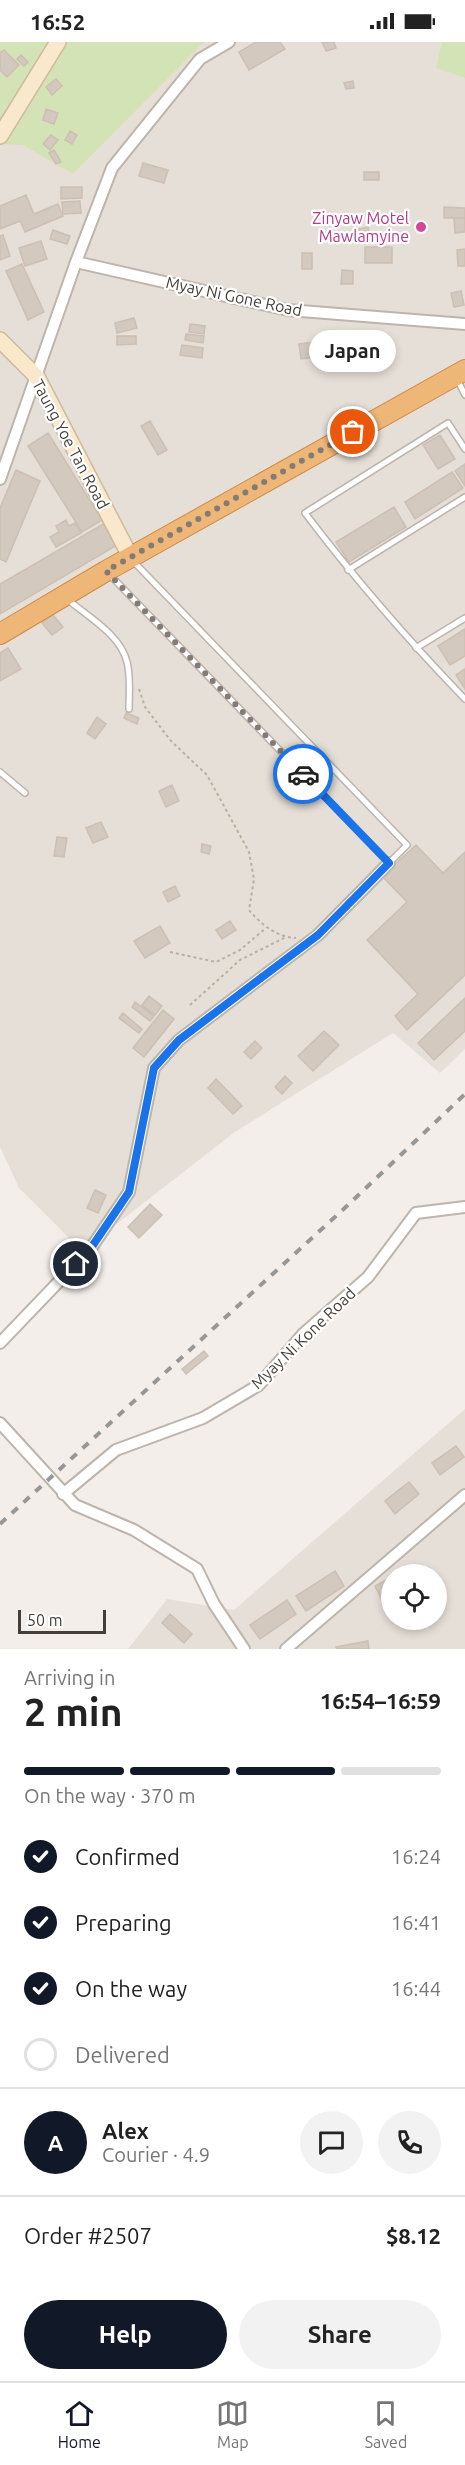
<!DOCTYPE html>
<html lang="en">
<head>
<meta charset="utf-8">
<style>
  body { margin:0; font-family:Ubuntu,sans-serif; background:#f2f2f2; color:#222; height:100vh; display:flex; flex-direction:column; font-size:22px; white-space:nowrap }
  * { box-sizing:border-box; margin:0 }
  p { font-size:20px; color:#767676 }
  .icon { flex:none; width:33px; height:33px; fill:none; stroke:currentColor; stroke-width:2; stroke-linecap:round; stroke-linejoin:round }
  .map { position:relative; height:1607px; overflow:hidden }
  .side { display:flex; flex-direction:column; background:#fff; flex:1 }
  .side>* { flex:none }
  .buttons { position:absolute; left:381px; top:1522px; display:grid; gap:12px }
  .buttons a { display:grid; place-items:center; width:66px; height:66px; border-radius:50%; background:#fff; box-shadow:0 3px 9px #0003; font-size:30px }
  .scale { position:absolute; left:18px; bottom:15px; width:88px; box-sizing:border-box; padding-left:6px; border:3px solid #453e38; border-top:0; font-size:16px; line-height:21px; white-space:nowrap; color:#453e38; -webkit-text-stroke:4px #fff; paint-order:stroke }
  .pin { position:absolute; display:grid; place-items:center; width:51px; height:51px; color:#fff; margin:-26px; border:3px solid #fff; border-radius:50%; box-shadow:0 2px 6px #0007 }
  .courier { position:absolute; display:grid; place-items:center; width:60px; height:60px; margin:-30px; border:4px solid #1a73e8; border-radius:50%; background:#fff; color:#222; box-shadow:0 2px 8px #0007 }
  .bubble { position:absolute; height:42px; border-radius:21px; background:#fff; box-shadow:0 3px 9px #0003; font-size:20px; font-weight:700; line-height:42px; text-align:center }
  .head em { font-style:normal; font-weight:700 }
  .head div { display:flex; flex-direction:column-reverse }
  .head { display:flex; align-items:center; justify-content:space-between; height:102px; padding:0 24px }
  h1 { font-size:39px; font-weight:700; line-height:45px }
  .bar { display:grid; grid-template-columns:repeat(4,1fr); gap:9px 6px; align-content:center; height:72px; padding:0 24px }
  .bar i { height:8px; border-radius:4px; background:#e0e0e0 }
  .bar .active { background:#111827 }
  .bar p { grid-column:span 4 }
  .line { display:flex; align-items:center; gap:15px; padding:0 24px; border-top:2px solid #e0e0e0 }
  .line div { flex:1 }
  .round { display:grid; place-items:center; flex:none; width:63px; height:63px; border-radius:32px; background:#f2f2f2 }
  ol { padding:0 24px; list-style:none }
  li { display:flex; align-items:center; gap:18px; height:66px }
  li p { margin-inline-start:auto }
  li .icon { padding:6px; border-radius:50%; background:#111827; color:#fff; stroke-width:4 }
  li:last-child { color:#767676 }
  li i { width:33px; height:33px; border:3px solid #e0e0e0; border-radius:50% }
  .primary-button { display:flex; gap:12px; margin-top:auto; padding:12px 24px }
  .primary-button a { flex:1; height:69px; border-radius:36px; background:#111827; color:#fff; font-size:24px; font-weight:700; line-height:69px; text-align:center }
  .primary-button a+a { background:#f2f2f2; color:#222 }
  .status { display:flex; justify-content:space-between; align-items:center; height:42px; padding:0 30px; background:#fff; direction:ltr }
  .status svg { height:16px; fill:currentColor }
  .tabs { display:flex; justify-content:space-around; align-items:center; height:84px; border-top:2px solid #e0e0e0; background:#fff; font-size:16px; color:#767676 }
  .tabs a { display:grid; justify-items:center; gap:3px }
  .tabs .active { color:#111827 }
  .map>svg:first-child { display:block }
</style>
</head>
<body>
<div class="status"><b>16:52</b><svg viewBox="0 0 49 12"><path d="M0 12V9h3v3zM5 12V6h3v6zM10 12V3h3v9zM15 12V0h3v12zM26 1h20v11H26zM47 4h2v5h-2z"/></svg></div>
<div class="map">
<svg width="465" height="1607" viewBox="0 0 465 1607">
  <rect width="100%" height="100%" fill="#f3eee9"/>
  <!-- residential -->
  <path fill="#e6dfd7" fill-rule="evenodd" d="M0 0H465V1007L440 1031 393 991 235 1090 82 1209 19 1146 0 1105Z
    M465 1367V1607H128L167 1557 234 1568ZM392 1533H436V1578H392Z"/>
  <!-- green -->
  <path fill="#d4e3b5" d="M0 0H204L73 132 23 103 0 102Z
    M442 0H465V36L436 26Z"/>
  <!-- building -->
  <path fill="#d3c9bf" stroke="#cdbfb3" stroke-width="1.5" d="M256 0H280L285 7 249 28 239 10Z
    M322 0H334L336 6 326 9Z
    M4 8 19 23 7 35 0 28V11Z
    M21 13 28 20 24 24 17 17Z
    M56 37 62 44 52 53 46 45Z
    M353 39 354 46 346 47 344 41Z
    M46 67 58 71 54 82 43 78Z
    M70 89 77 93 72 102 65 98Z
    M51 93 58 98 50 108 43 102Z
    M54 108 61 120 56 122 49 111Z
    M143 121 168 128 164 141 139 134Z
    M364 130H379V138H364Z
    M61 145H82V156L61 157Z
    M26 153 34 172 58 162 63 174 25 190 20 179 0 187V164Z
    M80 159 81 171 63 172 62 160Z
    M444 165 465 166V176H444Z
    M454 176H465V190L455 191Z
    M368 185 371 199 362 200 359 187Z
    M53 188 70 194 67 202 50 197Z
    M3 193 10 214 0 218V194Z
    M41 199 47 217 25 224 19 206Z
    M365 205H392V221H365Z
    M465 207V224H458L457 208Z
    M302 211H312V227H302Z
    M22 222 44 270 28 278 6 229Z
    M342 228 353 229V242H341Z
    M461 249 464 263 454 265 451 251Z
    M134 276 137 286 117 291 115 281Z
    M190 282 205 284 204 292 189 290Z
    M186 292 204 294 203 301 185 298Z
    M117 294H136V302L117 303Z
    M333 299 334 313 322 314 321 301Z
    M314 300 316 315 301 317 299 302Z
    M182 303 203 306 202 316 180 313Z
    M150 379 167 408 158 413 141 384Z
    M48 391 102 478 82 490 28 404Z
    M440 393 455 417 438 427 423 403Z
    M465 422V444L455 429Z
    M16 428 40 439 6 520 0 517V466Z
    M452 430 463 446 415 477 405 460Z
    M394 465 406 485 349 520 336 500Z
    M66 478 69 484 75 481 81 491 56 505 50 495 59 490 56 484Z
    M105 481 117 503 0 572V542Z
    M53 573 63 585 52 593 42 581Z
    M465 587V614L450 623 438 604Z
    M8 606 21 627 0 639V611Z
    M465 627V647L456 633Z
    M126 671 139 676 137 682 124 676Z
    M97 675 106 682 95 697 87 691Z
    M172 743 179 759 166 765 159 749Z
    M101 780 108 795 93 801 86 786Z
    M57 795 67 796 64 815 54 814Z
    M202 802 211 804 209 812 201 810Z
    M416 803 443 831 465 810V933L407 988 395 974 418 952 367 898 407 860 382 834Z
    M175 844 180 854 168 860 163 850Z
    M230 879 236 888 222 897 216 888Z
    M160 884 170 901 145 916 134 899Z
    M149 954 162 964 155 973 142 963Z
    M465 956V989L434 1018 418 1001Z
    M135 960 154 974 150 979 132 965Z
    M163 968 174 977 144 1015 133 1006Z
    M123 971 142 987 139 991 119 976Z
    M324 989 339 1003 313 1029 298 1014Z
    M255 999 262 1006 251 1017 244 1010Z
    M285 1034 292 1041 282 1052 275 1045Z
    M216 1037 242 1064 233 1072 208 1046Z
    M95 1148 106 1153 98 1171 87 1166Z
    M150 1162 162 1173 139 1196 128 1185Z
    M204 1309 208 1314 186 1332 182 1327Z
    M456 1404 464 1415 440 1433 432 1421Z
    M409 1440 419 1452 395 1472 385 1459Z
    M335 1529 344 1544 306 1569 296 1554Z
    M390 1536 392 1560 385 1564 375 1544Z
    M287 1558 296 1572 260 1597 250 1583Z
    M170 1572 192 1592 184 1601 162 1581Z
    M368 1599 369 1607H337L336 1605Z"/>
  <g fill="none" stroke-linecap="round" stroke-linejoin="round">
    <defs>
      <path id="lane" d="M457 337 465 353
        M465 407 448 381 305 471C355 537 408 598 465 657
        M348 528 465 455
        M109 532 389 821 407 803 133 519
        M67 557C87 574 121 593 127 620 131 635 129 652 129 667
        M416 606 465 576
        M0 730 25 751"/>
      <path id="street" d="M76 220 288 268 465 282
        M0 437 76 220 112 126 200 17 229 0
        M0 1301 91 1206 129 1150 154 1026 179 998 318 893 389 821
        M0 1381 75 1463 134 1488 197 1527 214 1562 244 1607
        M63 1452 116 1408 203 1376 259 1343 303 1292 368 1235 416 1171 465 1165
        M286 1607 465 1453"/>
      <path id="secondary" d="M0 94 58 0
        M0 298 37 335 131 516"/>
      <path id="highway" d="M0 592 106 529 465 328"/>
    </defs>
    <!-- lane casing -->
    <use href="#lane" stroke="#bdb5ac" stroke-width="8"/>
    <!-- street casing -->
    <use href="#street" stroke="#bdb5ac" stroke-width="14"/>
    <!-- secondary casing -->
    <use href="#secondary" stroke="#ceba9d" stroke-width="18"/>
    <!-- highway casing -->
    <use href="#highway" stroke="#ce8a47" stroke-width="22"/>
    <!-- path -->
    <path stroke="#bdae9f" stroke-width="2" stroke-dasharray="3 3" stroke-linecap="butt" d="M139 647 145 665 171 699 207 733 249 810 254 837 249 868C261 882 276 895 296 896
      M170 910 216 920 240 908 266 886
      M190 963 240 918 284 896"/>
    <!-- lane -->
    <use href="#lane" stroke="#fff" stroke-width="5"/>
    <!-- street -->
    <use href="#street" stroke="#fff" stroke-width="10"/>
    <!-- secondary -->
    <use href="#secondary" stroke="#f9e8cc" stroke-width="15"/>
    <!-- highway -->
    <use href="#highway" stroke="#efb777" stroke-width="20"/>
    <!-- rail -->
    <path stroke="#979797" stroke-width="4" stroke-dasharray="8 8" stroke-linecap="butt" d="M0 1482 348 1163 465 1052"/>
  </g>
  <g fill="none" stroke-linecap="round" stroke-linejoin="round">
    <!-- done -->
    <path stroke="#827c76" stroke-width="6" stroke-dasharray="0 10.8" d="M303 732 106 529 353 390"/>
    <!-- route -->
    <path stroke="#1a73e8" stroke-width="8" d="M76 1222 91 1206 129 1150 154 1026 179 998 318 893 389 821 303 732"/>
  </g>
  <!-- markers -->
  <circle fill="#d1479c" stroke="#fff" stroke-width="2" cx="421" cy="185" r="6"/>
  <g text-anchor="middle" stroke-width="4.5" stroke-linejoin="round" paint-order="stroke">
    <!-- hotel labels -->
    <g font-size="16" fill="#b23c85" stroke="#fff" text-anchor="end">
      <text x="409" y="182">Zinyaw Motel<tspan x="409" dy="18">Mawlamyine</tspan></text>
    </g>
    <!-- street labels -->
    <g font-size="16" fill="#453e38" stroke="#fff">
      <text transform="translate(234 254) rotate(12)" y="6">Myay Ni Gone Road</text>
      <text transform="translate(71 402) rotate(62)" y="6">Taung Yoe Tan Road</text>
      <text transform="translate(303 1296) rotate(-44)" y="6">Myay Ni Kone Road</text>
    </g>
  </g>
</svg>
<div class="buttons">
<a><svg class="icon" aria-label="locate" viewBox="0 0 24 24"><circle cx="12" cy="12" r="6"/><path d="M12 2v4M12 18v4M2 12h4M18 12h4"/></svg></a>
</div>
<div class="scale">50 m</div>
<div class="pin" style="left:353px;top:390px;background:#ea580c"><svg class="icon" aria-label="bag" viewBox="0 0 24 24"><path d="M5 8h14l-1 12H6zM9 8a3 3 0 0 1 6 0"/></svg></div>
<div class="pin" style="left:76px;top:1222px;background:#1f2937"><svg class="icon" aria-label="home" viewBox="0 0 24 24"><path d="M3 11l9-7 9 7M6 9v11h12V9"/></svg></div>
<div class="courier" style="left:303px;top:732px"><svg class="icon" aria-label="car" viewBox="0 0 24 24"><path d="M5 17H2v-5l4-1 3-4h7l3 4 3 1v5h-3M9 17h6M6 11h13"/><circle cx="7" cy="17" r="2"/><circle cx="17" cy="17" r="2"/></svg></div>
<div class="bubble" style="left:309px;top:288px;width:87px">Japan</div>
</div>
<section class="side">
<div class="head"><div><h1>2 min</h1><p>Arriving in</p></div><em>16:54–16:59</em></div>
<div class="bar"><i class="active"></i><i class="active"></i><i class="active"></i><i></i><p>On the way · 370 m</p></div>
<ol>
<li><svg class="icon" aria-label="check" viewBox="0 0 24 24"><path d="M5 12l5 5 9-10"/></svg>Confirmed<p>16:24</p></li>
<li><svg class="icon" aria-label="check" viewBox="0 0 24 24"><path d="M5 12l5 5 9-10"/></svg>Preparing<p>16:41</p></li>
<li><svg class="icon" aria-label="check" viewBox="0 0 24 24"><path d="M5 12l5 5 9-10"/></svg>On the way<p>16:44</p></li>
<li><i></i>Delivered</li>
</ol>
<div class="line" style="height:108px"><b class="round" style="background:#111827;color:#fff">A</b><div><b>Alex</b><p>Courier · 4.9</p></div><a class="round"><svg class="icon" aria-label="chat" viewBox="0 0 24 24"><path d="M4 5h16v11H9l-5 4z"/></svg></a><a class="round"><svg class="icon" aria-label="phone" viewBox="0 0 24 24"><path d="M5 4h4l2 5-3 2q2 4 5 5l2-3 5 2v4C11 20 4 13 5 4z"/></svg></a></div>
<div class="line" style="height:78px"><div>Order #2507</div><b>$8.12</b></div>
<div class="primary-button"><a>Help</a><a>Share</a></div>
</section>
<nav class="tabs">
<a class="active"><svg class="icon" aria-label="home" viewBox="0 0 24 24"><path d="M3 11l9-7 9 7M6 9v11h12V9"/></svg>Home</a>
<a><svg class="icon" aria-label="map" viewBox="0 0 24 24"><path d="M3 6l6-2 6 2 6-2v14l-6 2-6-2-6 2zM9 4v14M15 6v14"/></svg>Map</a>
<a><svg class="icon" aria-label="saved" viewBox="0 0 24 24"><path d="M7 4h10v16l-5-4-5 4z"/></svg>Saved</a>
</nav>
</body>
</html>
